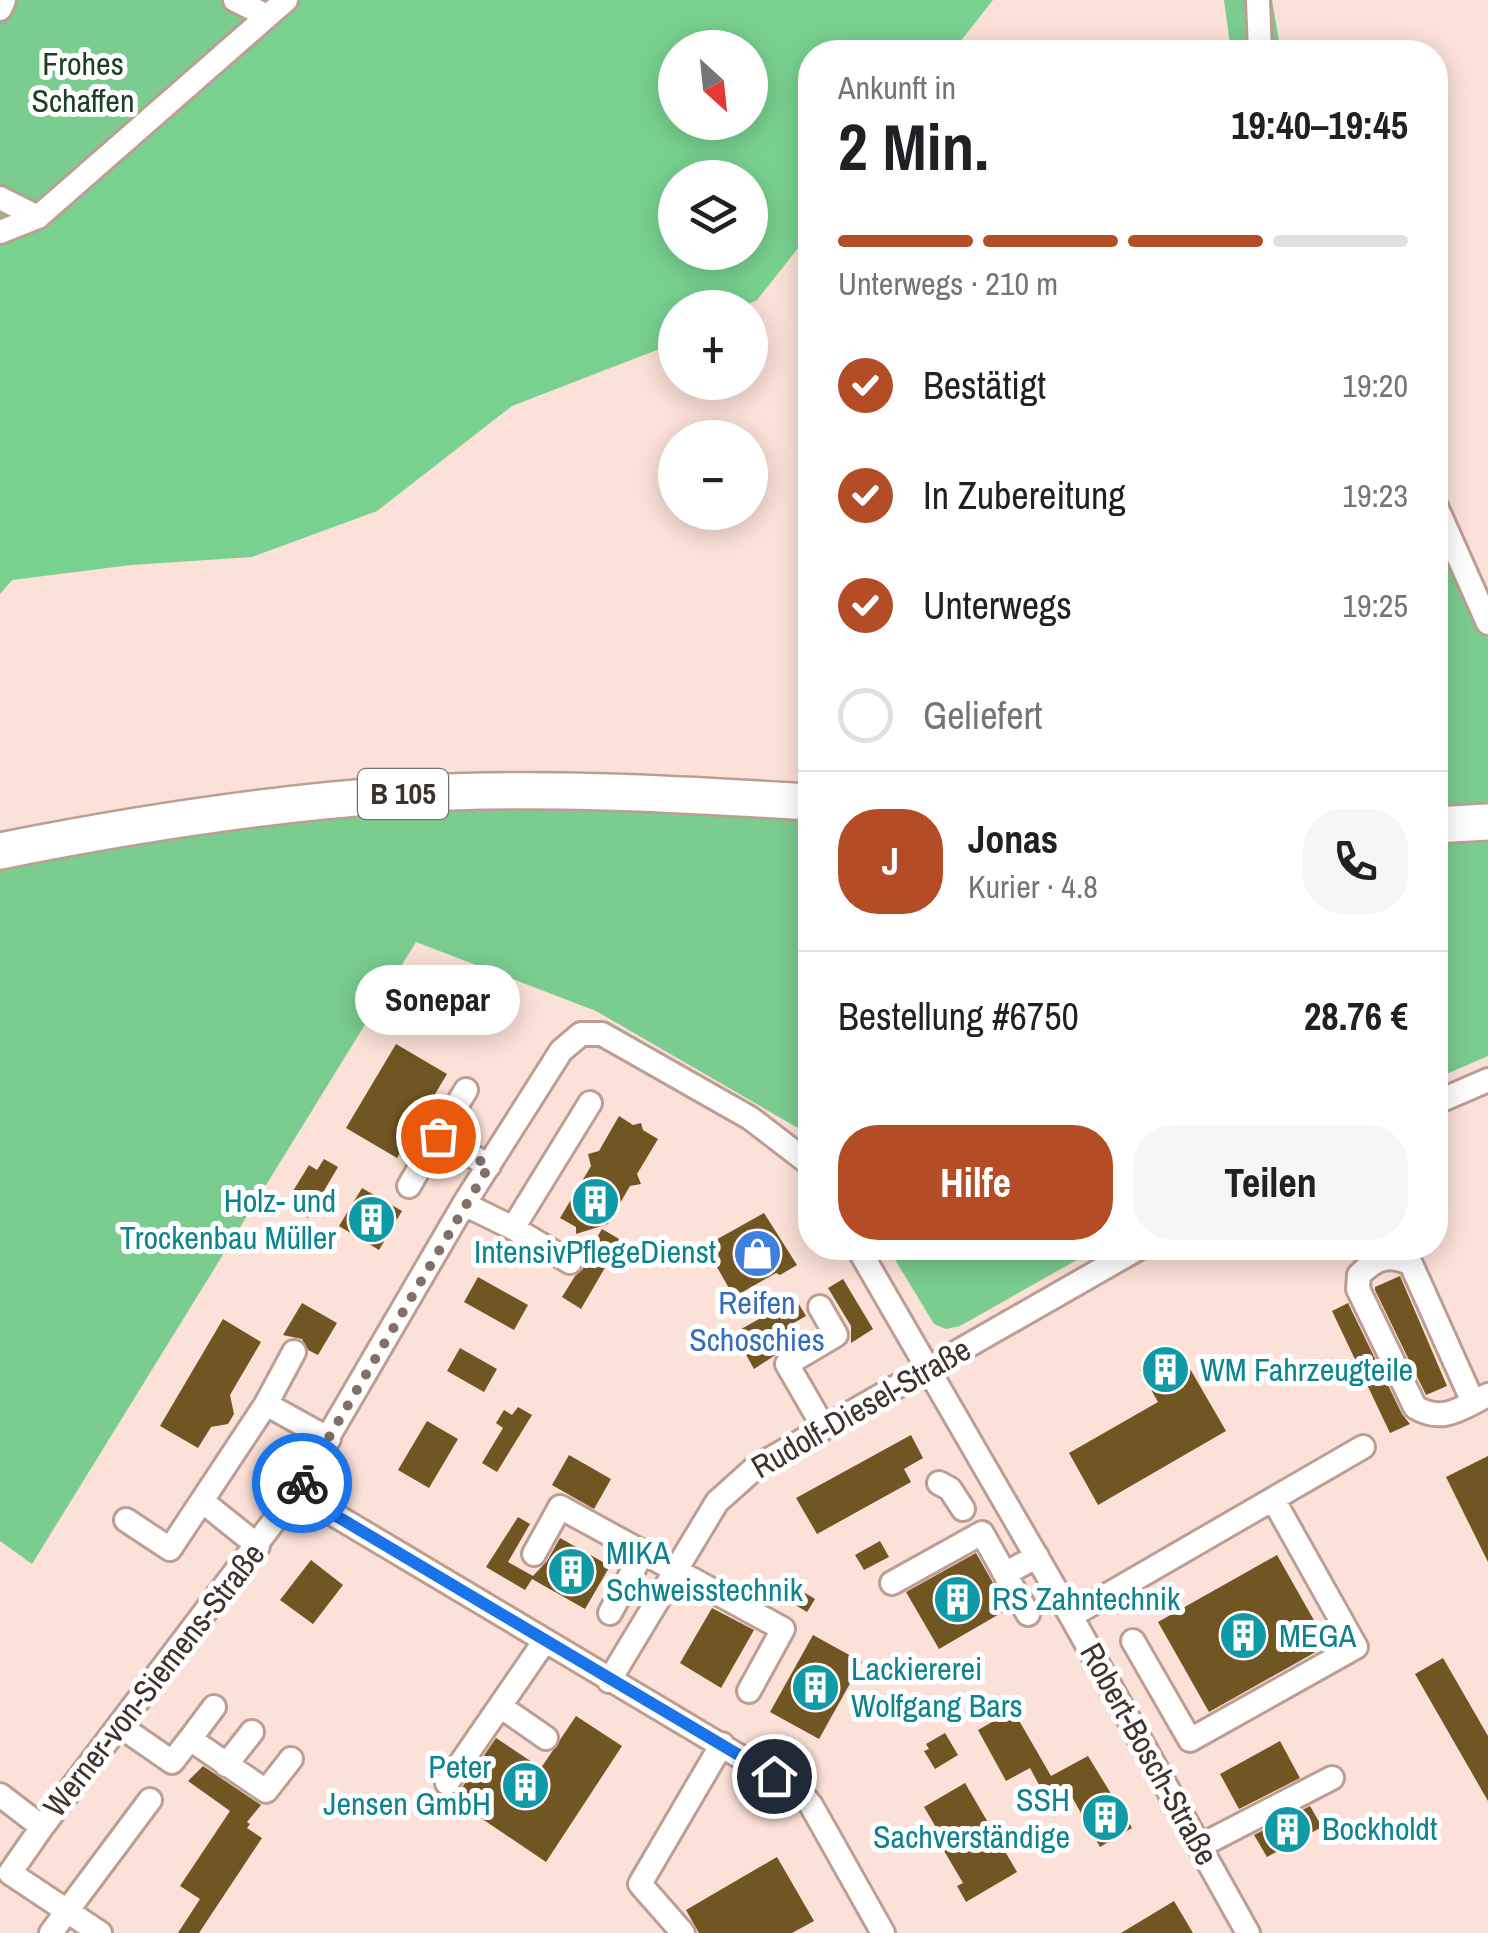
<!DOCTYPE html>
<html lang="de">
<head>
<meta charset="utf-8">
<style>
  body { margin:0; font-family:"Archivo Narrow",sans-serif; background:#f6f6f6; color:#202124; height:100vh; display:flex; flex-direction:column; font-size:38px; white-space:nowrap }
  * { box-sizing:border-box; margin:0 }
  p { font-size:32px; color:#757577 }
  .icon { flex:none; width:55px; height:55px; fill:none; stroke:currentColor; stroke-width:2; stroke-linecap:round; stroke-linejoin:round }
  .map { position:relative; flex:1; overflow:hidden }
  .side { position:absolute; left:798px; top:40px; width:650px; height:1220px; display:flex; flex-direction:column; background:#fff; border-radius:40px; box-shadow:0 5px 25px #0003 }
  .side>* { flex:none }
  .needle { width:65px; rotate:153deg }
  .fabs { position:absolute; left:658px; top:30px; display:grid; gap:20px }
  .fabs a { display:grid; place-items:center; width:110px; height:110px; border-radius:50%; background:#fff; box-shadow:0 5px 25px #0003; font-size:50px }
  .pin { position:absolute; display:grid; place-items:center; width:85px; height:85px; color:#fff; margin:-42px; border:5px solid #fff; border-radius:50%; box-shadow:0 2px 10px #0007 }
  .courier { position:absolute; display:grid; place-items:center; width:100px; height:100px; margin:-50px; border:8px solid #1a73e8; border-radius:50%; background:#fff; color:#222; box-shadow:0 2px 12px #0007 }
  .bubble { position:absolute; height:70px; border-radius:35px; background:#fff; box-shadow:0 5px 25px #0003; font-size:32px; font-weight:700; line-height:70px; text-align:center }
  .head em { font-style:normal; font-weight:700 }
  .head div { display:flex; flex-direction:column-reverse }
  .head { display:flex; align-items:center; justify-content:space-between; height:170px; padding:0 40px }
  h1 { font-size:65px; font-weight:700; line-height:75px }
  .bar { display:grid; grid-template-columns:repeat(4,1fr); gap:15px 10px; align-content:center; height:120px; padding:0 40px }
  .bar i { height:12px; border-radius:8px; background:#e0e0e0 }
  .bar .selected { background:#b44d26 }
  .bar p { grid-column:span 4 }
  .line { display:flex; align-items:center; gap:25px; padding:0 40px; border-top:2px solid #e0e0e0 }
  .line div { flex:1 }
  .round { display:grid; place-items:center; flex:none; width:105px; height:105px; border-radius:40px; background:#f6f6f6 }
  ol { padding:0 40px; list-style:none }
  li { display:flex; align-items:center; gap:30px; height:110px }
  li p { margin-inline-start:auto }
  li .icon { padding:10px; border-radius:50%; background:#b44d26; color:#fff; stroke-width:4 }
  li:last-child { color:#757577 }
  li i { width:55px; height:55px; border:5px solid #e0e0e0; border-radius:50% }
  .action { display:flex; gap:20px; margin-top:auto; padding:20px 40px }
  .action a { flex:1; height:115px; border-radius:40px; background:#b44d26; color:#fff; font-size:40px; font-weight:700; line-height:115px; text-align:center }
  .action a+a { background:#f6f6f6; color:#202124 }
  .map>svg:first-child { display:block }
</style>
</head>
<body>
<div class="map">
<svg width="1488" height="1933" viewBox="0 0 1488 1933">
  <rect width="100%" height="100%" fill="#fbe1d7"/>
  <!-- green -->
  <path fill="#7acc8f" d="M0 0H302L45 227 0 245Z
    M1224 0H1272L1281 52H1231Z
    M1435 520 1488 638V812L1435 814Z
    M550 802 810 814V1135L596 1011 416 942 32 1564 0 1541V864L272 817Z
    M1488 833V1056L1435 1079V835Z
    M888 1248H1098L960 1326 946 1329 934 1324Z"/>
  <!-- forest -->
  <path fill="#78d18f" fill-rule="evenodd" d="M302 0H993L952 52H810V233L757 300 743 307 675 308V343L512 406 377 511 252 557 131 565 12 580 0 594V245L45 227ZM675 48H750V122H675ZM675 178H750V252H675Z"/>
  <!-- building -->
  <path fill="#715523" d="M396 1044 447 1074 397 1158 346 1128Z
    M619 1116 633 1125 641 1123 643 1130 658 1139 637 1174 641 1184 630 1186 608 1224 576 1234V1227L560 1218 591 1166 588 1154 599 1151Z
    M324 1159 338 1167 308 1218 294 1210 302 1196 293 1191 309 1165 317 1170Z
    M362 1188 402 1211 379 1250 339 1226Z
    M764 1213 797 1265 780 1275 776 1273 734 1297 705 1246Z
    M602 1229 621 1240 581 1309 562 1297 575 1276 583 1269 584 1259Z
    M1400 1276 1447 1386 1426 1395 1375 1290V1287Z
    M478 1277 528 1305 514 1330 464 1302Z
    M843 1279 873 1329 851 1343V1326L828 1288Z
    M797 1301 806 1316 792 1324 800 1339 754 1369 734 1333 782 1306 784 1309Z
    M302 1303 337 1323 318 1355 308 1350 302 1339 283 1335Z
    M1348 1303 1402 1414 1410 1424 1390 1433 1332 1311Z
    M223 1319 261 1342 230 1395 234 1414 228 1424 211 1427 198 1448 160 1426Z
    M460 1348 497 1369 484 1392 447 1371Z
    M1178 1348 1226 1431 1098 1505 1069 1453 1158 1402 1140 1370Z
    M518 1407 532 1415 497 1472 482 1463 503 1428 496 1423 504 1410 512 1415Z
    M427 1421 458 1439 429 1488 398 1470Z
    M911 1435 923 1458 904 1469 911 1482 817 1534 796 1498Z
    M569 1455 611 1479 594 1509 552 1485Z
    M1488 1456V1562L1446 1477Z
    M518 1517 530 1524 508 1562 533 1576 547 1561 560 1538 610 1566 585 1609 532 1579 525 1590 486 1567Z
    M880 1541 889 1557 864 1570 855 1555Z
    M976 1553 1008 1609 939 1649 906 1592Z
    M1277 1555 1328 1645 1209 1712 1158 1622Z
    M311 1560 343 1585 313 1624 280 1600Z
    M795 1587 815 1599 807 1612 787 1600Z
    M712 1608 754 1630 721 1688 680 1663Z
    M813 1635 862 1662 819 1739 770 1712Z
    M1443 1658 1488 1736V1801L1415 1674Z
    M1013 1710 1051 1776 1088 1756 1132 1828 1100 1847 1072 1797 1052 1809 1030 1768 1006 1781 978 1730Z
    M576 1716 622 1746 546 1862 450 1797 459 1792 496 1738 541 1768Z
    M945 1733 958 1755 935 1769 924 1751 929 1749 926 1744Z
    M1280 1741 1300 1778 1239 1809 1220 1774Z
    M203 1766 261 1805 247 1822 250 1824 247 1828 262 1838 199 1933H178L200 1899 180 1886 230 1811 188 1781Z
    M965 1783 1017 1872 966 1902 957 1886 963 1883 940 1844 944 1841 924 1807Z
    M1310 1806 1322 1827 1267 1857 1254 1835Z
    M777 1857 814 1921 792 1933H699L686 1910Z
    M1174 1901 1193 1933H1121Z"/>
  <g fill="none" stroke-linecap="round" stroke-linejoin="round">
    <defs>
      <path id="minor" d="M235 0 267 16
        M1258 0 1260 52
        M0 9 4 0
        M0 198 38 217
        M0 232 38 217 286 0
        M1435 504 1488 623
        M1435 1103 1488 1080
        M438 1136 466 1090
        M409 1186 438 1136 489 1166
        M464 1204 513 1228 570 1262
        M513 1228 590 1103
        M858 1248 1071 1616 1248 1933
        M820 1307 836 1335 787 1364 824 1428
        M1473 1402 1411 1264C1389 1253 1376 1258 1359 1275L1358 1289 1415 1407C1443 1424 1461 1408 1488 1395
        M266 1404 329 1439
        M939 1483 950 1489 963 1509
        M296 1492 801 1793 811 1805 883 1933
        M202 1501 258 1546
        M126 1520 170 1549 266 1404 294 1352
        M534 1554 560 1507 783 1629 749 1691
        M1005 1574 1028 1614
        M892 1583 982 1533 1005 1574 1037 1556
        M610 1613 643 1552
        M1071 1616 1363 1447
        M1133 1641 1190 1740 1356 1647 1273 1499
        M544 1642 500 1706 546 1738
        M609 1681 717 1502 756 1467 1139 1248
        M120 1726 172 1762 190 1739 266 1791 291 1759
        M190 1739 214 1707
        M226 1765 252 1732
        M447 1783 500 1706
        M0 1795 42 1827 296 1492 464 1204 561 1051 581 1034H602L750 1118 810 1164
        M42 1827 10 1873 67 1911 150 1800
        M1200 1846 1332 1778
        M51 1933 67 1911 100 1933
        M683 1933 640 1884 722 1744"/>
      <path id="highway" d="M1435 825 1488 822
        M0 851C135 824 269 803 407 794 541 786 676 794 810 802"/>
    </defs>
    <!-- minor casing -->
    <use href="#minor" stroke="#bd9e93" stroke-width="28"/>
    <!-- highway casing -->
    <use href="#highway" stroke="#bd9e93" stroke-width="40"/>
    <!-- minor -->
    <use href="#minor" stroke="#fff" stroke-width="22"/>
    <!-- highway -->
    <use href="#highway" stroke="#fff" stroke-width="35"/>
  </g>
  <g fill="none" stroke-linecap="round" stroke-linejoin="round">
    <!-- done -->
    <path stroke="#816f69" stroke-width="10" stroke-dasharray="0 18" d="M302 1483 489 1166 438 1136"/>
    <!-- route -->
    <path stroke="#1a73e8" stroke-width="12" d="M302 1483 296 1492 774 1776"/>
  </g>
  <!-- icons -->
  <defs>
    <symbol id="building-disc" viewBox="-11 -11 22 22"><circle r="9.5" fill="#0f9aa8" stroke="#fff"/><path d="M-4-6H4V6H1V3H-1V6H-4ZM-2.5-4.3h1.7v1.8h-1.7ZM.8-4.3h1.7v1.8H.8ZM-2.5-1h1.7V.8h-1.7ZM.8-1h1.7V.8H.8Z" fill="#fff"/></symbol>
    <symbol id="shop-disc" viewBox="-11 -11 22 22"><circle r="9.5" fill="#3f7fe0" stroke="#fff"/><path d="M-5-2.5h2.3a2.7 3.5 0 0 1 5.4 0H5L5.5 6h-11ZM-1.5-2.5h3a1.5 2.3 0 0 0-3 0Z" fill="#fff"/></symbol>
  </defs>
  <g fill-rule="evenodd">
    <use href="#building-disc" x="568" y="1174" width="55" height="55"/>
    <use href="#building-disc" x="344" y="1192" width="55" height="55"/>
    <use href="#shop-disc" x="730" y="1226" width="55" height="55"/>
    <use href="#building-disc" x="1138" y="1342" width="55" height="55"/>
    <use href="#building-disc" x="544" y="1544" width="55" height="55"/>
    <use href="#building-disc" x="930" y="1572" width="55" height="55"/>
    <use href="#building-disc" x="1216" y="1608" width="55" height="55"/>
    <use href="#building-disc" x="788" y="1660" width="55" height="55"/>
    <use href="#building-disc" x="498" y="1758" width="55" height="55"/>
    <use href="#building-disc" x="1078" y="1790" width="55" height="55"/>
    <use href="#building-disc" x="1260" y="1802" width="55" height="55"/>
  </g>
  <g text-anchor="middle" stroke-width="10" stroke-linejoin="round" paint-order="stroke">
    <!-- shield labels -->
    <rect fill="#fff" stroke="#79706d" stroke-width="2.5" x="358" y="769" width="90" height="50" rx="8"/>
    <g font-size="30" font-weight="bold" fill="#3f322e">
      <text x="403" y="804">B 105</text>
    </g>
    <!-- park labels -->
    <g font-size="32" fill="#1b4026" stroke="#fff">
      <text x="83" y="75">Frohes<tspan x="83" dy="37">Schaffen</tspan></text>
    </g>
    <!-- culture labels -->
    <g font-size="32" fill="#0d838f" stroke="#fff" text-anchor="start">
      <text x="336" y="1212" text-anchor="end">Holz- und<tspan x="336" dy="37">Trockenbau Müller</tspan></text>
      <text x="595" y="1263" text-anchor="middle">IntensivPflegeDienst</text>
      <text x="1200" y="1381">WM Fahrzeugteile</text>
      <text x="606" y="1564">MIKA<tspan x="606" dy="37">Schweisstechnik</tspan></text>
      <text x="992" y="1610">RS Zahntechnik</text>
      <text x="1279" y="1647">MEGA</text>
      <text x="851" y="1680">Lackiererei<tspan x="851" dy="37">Wolfgang Bars</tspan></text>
      <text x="491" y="1778" text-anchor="end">Peter<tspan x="491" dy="37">Jensen GmbH</tspan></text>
      <text x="1070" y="1811" text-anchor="end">SSH<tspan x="1070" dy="37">Sachverständige</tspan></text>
      <text x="1322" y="1840">Bockholdt</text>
    </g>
    <!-- shop labels -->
    <g font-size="32" fill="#366cbe" stroke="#fff">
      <text x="757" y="1314">Reifen<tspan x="757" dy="37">Schoschies</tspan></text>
    </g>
    <!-- street labels -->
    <g font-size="32" fill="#3f322e" stroke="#fff">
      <text transform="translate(861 1408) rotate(-30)" y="11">Rudolf-Diesel-Straße</text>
      <text transform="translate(154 1680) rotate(-52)" y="11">Werner-von-Siemens-Straße</text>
      <text transform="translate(1149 1754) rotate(61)" y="11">Robert-Bosch-Straße</text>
    </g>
  </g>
</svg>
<div class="fabs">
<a><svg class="needle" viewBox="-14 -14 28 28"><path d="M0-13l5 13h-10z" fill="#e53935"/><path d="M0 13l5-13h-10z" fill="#757577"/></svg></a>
<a><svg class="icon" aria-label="layers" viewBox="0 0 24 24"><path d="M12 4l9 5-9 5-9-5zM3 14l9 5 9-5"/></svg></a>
<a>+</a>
<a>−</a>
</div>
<div class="pin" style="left:438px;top:1136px;background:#ea580c"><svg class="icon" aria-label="bag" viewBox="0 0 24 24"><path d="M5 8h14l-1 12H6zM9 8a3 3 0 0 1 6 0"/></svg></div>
<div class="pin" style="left:774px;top:1776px;background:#1f2937"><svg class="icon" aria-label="home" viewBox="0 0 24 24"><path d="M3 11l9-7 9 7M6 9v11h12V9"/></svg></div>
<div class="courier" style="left:302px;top:1483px"><svg class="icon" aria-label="bike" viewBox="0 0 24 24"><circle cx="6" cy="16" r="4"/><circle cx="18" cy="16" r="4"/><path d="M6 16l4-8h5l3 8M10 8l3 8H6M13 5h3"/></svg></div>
<div class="bubble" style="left:355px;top:965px;width:165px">Sonepar</div>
<section class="side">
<div class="head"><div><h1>2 Min.</h1><p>Ankunft in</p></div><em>19:40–19:45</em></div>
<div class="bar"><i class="selected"></i><i class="selected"></i><i class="selected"></i><i></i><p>Unterwegs · 210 m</p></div>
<ol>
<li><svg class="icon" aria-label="check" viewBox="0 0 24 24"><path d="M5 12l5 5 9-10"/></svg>Bestätigt<p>19:20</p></li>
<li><svg class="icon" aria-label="check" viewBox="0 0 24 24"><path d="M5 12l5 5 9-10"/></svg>In Zubereitung<p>19:23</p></li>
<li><svg class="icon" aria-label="check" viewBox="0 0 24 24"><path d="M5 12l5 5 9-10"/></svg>Unterwegs<p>19:25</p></li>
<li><i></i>Geliefert</li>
</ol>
<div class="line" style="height:180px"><b class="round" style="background:#b44d26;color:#fff">J</b><div><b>Jonas</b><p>Kurier · 4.8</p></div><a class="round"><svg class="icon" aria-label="phone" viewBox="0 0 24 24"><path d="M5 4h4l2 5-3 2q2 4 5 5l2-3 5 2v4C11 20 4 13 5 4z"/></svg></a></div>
<div class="line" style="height:130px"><div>Bestellung #6750</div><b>28.76 €</b></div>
<div class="action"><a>Hilfe</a><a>Teilen</a></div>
</section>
</div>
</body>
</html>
